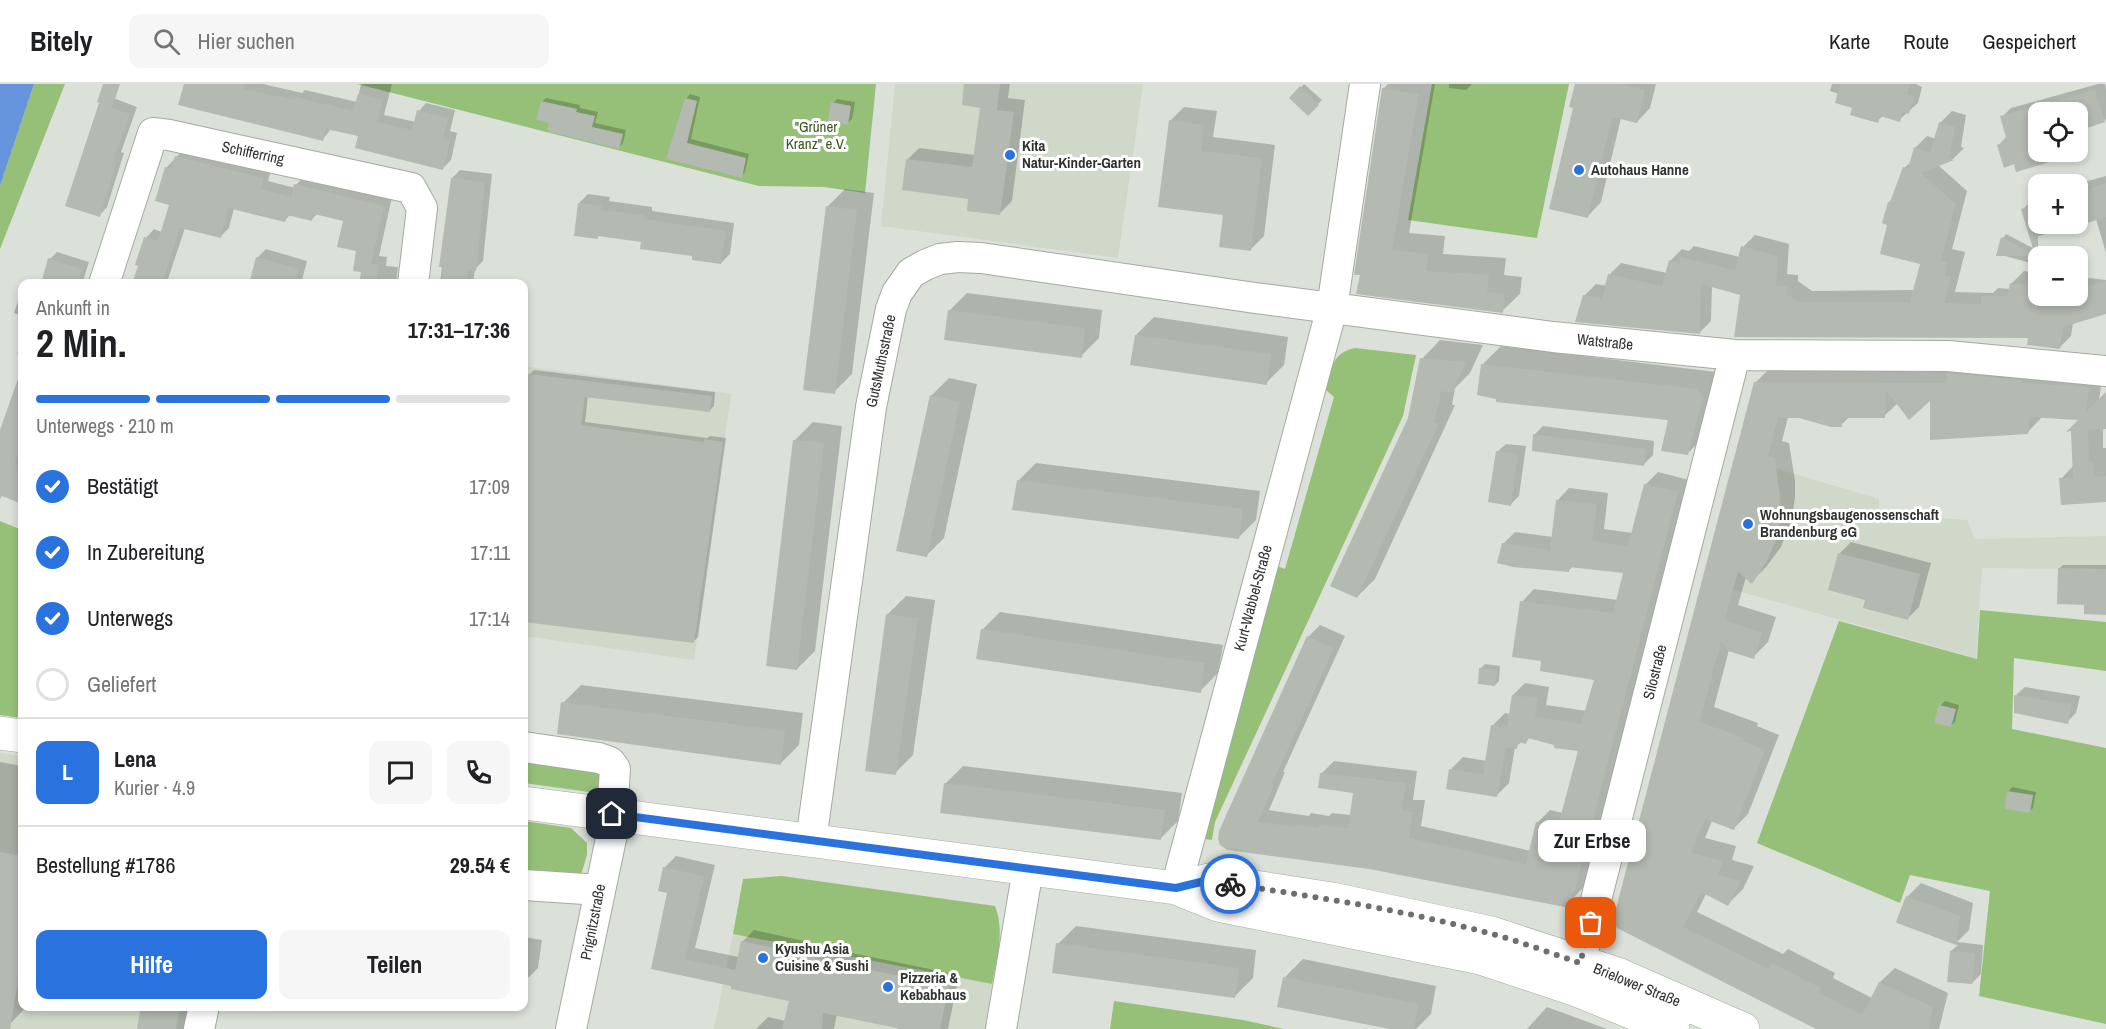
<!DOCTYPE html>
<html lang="de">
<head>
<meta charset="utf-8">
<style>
  body { margin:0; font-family:"Archivo Narrow",sans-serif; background:#f6f6f6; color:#202124; height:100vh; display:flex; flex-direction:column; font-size:22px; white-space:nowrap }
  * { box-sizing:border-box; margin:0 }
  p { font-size:20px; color:#757577 }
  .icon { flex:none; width:33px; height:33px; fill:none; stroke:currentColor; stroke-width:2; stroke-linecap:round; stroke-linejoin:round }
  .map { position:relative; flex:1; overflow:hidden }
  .drawer { position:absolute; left:18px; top:195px; width:510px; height:732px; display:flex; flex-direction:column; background:#fff; border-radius:12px; box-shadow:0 3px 9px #0003 }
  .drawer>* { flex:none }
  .fabs { position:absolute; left:2028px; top:18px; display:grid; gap:12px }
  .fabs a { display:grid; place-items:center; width:60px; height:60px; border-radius:12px; background:#fff; box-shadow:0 3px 9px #0003; font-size:30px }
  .pin { position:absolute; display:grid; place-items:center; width:51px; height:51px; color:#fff; margin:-26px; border-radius:12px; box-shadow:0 3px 9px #0006 }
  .courier { position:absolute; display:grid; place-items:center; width:60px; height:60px; margin:-30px; border:4px solid #2a72de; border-radius:50%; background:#fff; color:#222; box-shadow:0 2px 8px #0007 }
  .bubble { position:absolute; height:42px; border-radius:12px; background:#fff; box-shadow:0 3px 9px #0003; font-size:20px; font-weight:800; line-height:42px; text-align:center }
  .summary em { font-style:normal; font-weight:800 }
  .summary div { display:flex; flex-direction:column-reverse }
  .summary { display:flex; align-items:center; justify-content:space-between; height:102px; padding:0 18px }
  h1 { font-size:39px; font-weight:800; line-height:45px }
  .bar { display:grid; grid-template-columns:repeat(4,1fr); gap:9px 6px; align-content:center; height:72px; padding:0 18px }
  .bar i { height:8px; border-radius:4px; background:#e0e0e0 }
  .bar .current { background:#2a72de }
  .bar p { grid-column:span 4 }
  .line { display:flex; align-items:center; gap:15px; padding:0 18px; border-top:2px solid #e0e0e0 }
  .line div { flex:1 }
  .round { display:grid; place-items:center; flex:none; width:63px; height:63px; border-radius:12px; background:#f6f6f6 }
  ol { padding:0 18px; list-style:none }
  li { display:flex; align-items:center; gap:18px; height:66px }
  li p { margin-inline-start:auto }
  li .icon { padding:6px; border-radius:50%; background:#2a72de; color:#fff; stroke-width:4 }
  li:last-child { color:#757577 }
  li i { width:33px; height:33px; border:3px solid #e0e0e0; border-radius:50% }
  .cta { display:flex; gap:12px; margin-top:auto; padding:12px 18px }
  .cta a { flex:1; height:69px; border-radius:12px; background:#2a72de; color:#fff; font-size:24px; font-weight:800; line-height:69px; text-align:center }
  .cta a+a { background:#f6f6f6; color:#202124 }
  header { display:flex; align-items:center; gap:36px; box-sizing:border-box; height:84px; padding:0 30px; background:#fff; border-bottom:2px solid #e0e0e0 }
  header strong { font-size:28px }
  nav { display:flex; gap:33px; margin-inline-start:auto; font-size:21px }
  .search { width:420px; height:54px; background:#f6f6f6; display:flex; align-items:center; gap:15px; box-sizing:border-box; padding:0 21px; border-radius:12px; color:#757577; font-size:22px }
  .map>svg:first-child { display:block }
</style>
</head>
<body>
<header>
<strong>Bitely</strong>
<div class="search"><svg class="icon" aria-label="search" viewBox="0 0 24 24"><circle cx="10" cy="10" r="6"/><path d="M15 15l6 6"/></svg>Hier suchen</div>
<nav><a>Karte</a><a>Route</a><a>Gespeichert</a></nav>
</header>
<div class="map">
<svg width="2106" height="945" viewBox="0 0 2106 945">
  <rect width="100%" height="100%" fill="#dbe0d9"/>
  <!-- built -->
  <path fill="#d0d8ca" d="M895 0H1143L1118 174 881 142Z
    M524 282 731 310 694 576 524 552Z
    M1734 372 1879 415V430L1967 436 1975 455 2106 452V485L1982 484 1976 574 1702 497Z
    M0 669 22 672V922L194 923 189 945H0Z
    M733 850 992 900 985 945H714Z"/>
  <!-- green -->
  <path fill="#96c078" d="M34 0H65L0 165V102Z
    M357 0H876L865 109 824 103 759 102Z
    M1432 0H1569L1537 154 1408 136Z
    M1355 264 1416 271 1403 332 1215 738 1212 756 1205 755 1214 708 1277 482 1285 485 1334 313 1326 306C1332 285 1331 269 1355 264Z
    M0 437 22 446V634L0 631Z
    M1980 526 2106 538V587L2014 574 2012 645 2106 664V940L1979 912 1990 807 1910 791 1900 819 1757 759 1839 537 1977 575Z
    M524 676 601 688 603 706 589 708 524 699Z
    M524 737 571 744 587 759V771L581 791 524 788Z
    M782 792 995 822C1005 847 997 874 992 900L733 850 743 795Z
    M1114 917 1243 936 1284 945H1110Z"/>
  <!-- water -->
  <path fill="#6695de" d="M0 0H34L0 102Z"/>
  <!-- shadow -->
  <path fill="#0003" d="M186 0H263L302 9 305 6 357 18 361 0H392L384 31 416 38 419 27 426 19 455 26 450 47 457 49 451 76 443 84 360 51 331 45 323 55Z
    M966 0H1010L1008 14 1025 16 1012 117 1000 129 907 76 919 64 975 71 982 22Z
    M1304 0 1322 16 1308 30 1291 14Z
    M1388 0H1435L1409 149 1445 152 1443 170 1506 174 1504 191 1522 193 1520 210 1502 227 1358 209 1383 5Z
    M1449 0H1472L1466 6 1449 4Z
    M1576 0H1656L1650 24 1637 38 1621 34 1601 118 1588 132 1575 23Z
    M1832 0H1916L1922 3 1918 19 1899 36 1883 32 1877 37 1854 23 1839 10 1830 7Z
    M2098 0H2105L2106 5V35L2104 37 2078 45V28H2038V68H2061L2054 75 2015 79 1999 61 2007 52 2002 33 2011 24Z
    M690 10 700 13 691 55 749 70 745 88 741 92 668 74 686 15Z
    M108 12 137 23 121 68 124 69 107 123 100 131 101 20Z
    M546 14 580 21V24L598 28 595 39 626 46 623 59 619 63 551 38 542 18Z
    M837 15 855 18 852 35 848 39 833 19Z
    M1184 23 1217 27 1213 53 1275 61 1264 152 1250 166 1224 130 1170 37Z
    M1952 27 1966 31 1961 63 1964 64 1953 75 1938 81 1967 107 1952 165 1965 168 1955 208 1993 209 1998 204 2010 205 2012 199 2024 187 2038 189V212H2078V198L2090 194 2106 196V229L2073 239 2071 252 2059 264 2030 252 1742 210 1712 202 1711 237 1699 249 1584 212 1596 200 1607 202 1609 191 1621 179 1667 189 1670 177 1682 165 1689 167 1694 162 1740 173 1743 163 1755 151 1789 160 1787 190 1798 191V197L1812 207 1914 206 1922 179 1889 140V118L1893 114 1904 84 1912 77 1915 64 1927 52 1936 55 1940 39Z
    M185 64 271 86 268 97 295 104 296 101 304 92 392 113 379 172 387 173 386 182 398 183 396 200H361L363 186 358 166 345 136 318 129 312 135 291 130 285 136 234 124 229 144 221 152 185 144 167 198 170 200H133L140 181 146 154 154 145 162 148 171 120 166 84Z
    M460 86 492 90 483 177 475 185 473 200H440L452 94Z
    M2106 92V169L2096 135 2032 154 2023 125 2035 113 2038 112V140H2078L2077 100Z
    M845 105 874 109 852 290 834 308 827 123Z
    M588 110 610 113 609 117 652 123V127L734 139 730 170 721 179 643 156 600 151 597 153 579 119Z
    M2006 150 2048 172H2038V181L1998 170 2003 154Z
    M266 165 307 177 301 200H254L257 174Z
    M57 168 89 178 82 200H42L50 175Z
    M22 205V232L14 229Z
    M967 209 1102 226 1099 254 1081 272 949 227Z
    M1154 233 1288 253 1284 281 1266 299 1136 251Z
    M22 254V272L17 270Z
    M1440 256 1483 261 1470 289 1455 304 1452 321H1455L1375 495 1357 513 1409 334 1422 275Z
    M1501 262 1716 288 1706 351 1687 370 1670 335 1482 281Z
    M1770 284 2103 288 2099 316 2106 310V344H2103V364H2106V417L2061 395 2074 381 2081 335 2043 332 2027 349 1931 314 1898 319 1884 332H1850L1841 341 1800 333H1788L1782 357 1789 359 1795 397V414L1791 438 1781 463 1766 483 1751 498 1746 493 1738 521 1776 533 1768 558 1753 573 1729 566 1714 623 1758 639 1757 642 1779 651 1748 730 1733 745 1712 737 1705 754 1736 762 1732 776 1754 782 1743 805 1728 820 1706 810 1697 828 1783 870 1788 865 1835 889 1833 894 1872 914 1880 898 1895 884 1948 909 1939 945H1819L1618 843 1755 299Z
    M534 286 715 308 714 322 710 326 588 312 585 338 707 354 710 352 726 354 698 553 694 557 524 537V336L530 290Z
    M949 294 977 300 944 454 926 472 931 312Z
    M22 299V419L0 409V360L15 306Z
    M813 338 842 342 815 567 797 585 795 356Z
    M1543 342 1654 357 1653 371 1644 380 1534 351Z
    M1506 360 1526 362 1519 412 1511 420 1497 368Z
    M1036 379 1260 407 1256 436 1238 454 1018 397Z
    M1658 388 1689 396 1583 804 1571 816 1369 784 1228 764 1308 553 1320 541 1345 552 1283 688H1285L1269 726 1309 732 1311 729 1329 732 1332 729 1351 731 1354 708 1321 690 1334 677 1417 687 1413 716H1425L1421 742 1531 767 1537 739 1550 726 1563 729 1579 666 1530 653 1526 658H1522L1515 663 1509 699 1497 711 1451 685 1463 673 1487 677 1492 642 1505 629 1510 630 1513 611 1525 599 1549 603 1546 621 1587 627 1596 595 1543 576 1522 518 1534 505 1618 516 1625 488 1573 482 1568 487 1503 460 1515 448 1553 453 1557 417 1569 404 1608 409 1604 445 1633 449 1646 400Z
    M1851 458 1931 479 1919 523 1908 534 1867 515 1840 469Z
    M2063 481H2106V530L2086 520 2059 485Z
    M906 512 935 516 913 671 895 689 888 530Z
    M1000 528 1223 561 1218 589 1200 607 982 546Z
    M1485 580 1500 582 1499 597 1495 601 1481 584Z
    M581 601 803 629 799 661 781 679 563 619Z
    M2025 603 2080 612 2076 629 2067 638 2016 611Z
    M1945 617 1959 621 1955 638 1950 642 1936 638 1941 621Z
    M0 678 22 682V734L19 752 22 753V922H27L10 940 0 938Z
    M963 682 1182 709 1178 737 1160 755 945 700Z
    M2012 703 2036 708 2033 724 2029 728 2008 708Z
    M676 772 715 781 695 864 739 873 742 858 754 846 809 858 808 860 959 891 948 945H898L899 943 837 930 834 945H756L768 933 786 937 791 916 733 901 653 883 668 808 664 784Z
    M1921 799 1973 819 1969 846 1957 858 1983 861 1981 890 1972 899 1951 867 1958 861 1898 838 1907 813Z
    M1076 842 1256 866 1253 894 1235 912 1058 860Z
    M524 853 542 856 538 884 524 898Z
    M1303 875 1436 902 1431 930 1416 945H1397L1285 893Z
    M115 922H194L189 945H139L142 927Z
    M1547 923 1607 945H1527Z"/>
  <!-- building -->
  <path fill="#b4b9b2" d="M103 0H120L112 24 130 30 114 75 117 76 100 133 65 122 99 19 105 21 97 18Z
    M184 0H245L244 5 295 16 296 13 353 27 358 10 383 15 377 38 412 46 417 26 448 34 443 55 450 56 443 86 355 64 358 52 326 45 323 57 178 21Z
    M964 0H1000L997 26 1014 28 1000 131 967 127 968 115 902 106 906 75 972 83 980 24 962 21Z
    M1575 0H1620L1645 6 1637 39 1612 33 1588 134 1549 125 1573 24 1569 23Z
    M1840 0H1910L1907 10 1914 12 1909 30 1903 28 1900 38 1880 32 1878 39 1850 31 1852 24 1835 19Z
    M1300 2 1319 21 1308 32 1289 14Z
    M1382 4 1419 10 1392 166 1428 170 1426 187 1489 191 1487 208 1505 210 1503 229 1356 210 1360 191H1354Z
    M2095 6 2105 38 2078 47V28H2038V68H2070V72L2016 88 2014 80 2004 84 1997 61 2007 57 2000 32Z
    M685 14 697 17 687 59 746 74 742 94 666 75Z
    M541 17 577 25 576 28 595 32 592 43 623 50 619 65 547 47 549 39 536 36Z
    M831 18 851 22 848 41 828 37Z
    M1169 36 1204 41 1201 67 1262 74 1251 167 1219 163 1223 131 1158 123Z
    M1939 38 1955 43 1949 75 1954 76 1921 89 1956 120 1941 177 1947 178 1946 192 1951 193 1944 219 1981 220V212H2007L2010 199 2038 202V212H2078V205L2106 197V230L2063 243 2060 265 2027 261 2028 254 1734 253 1740 211 1701 200 1700 250 1575 238 1583 211 1602 215 1608 190 1662 202 1669 176 1679 179 1680 173 1735 186 1741 162 1778 172 1776 202H1787V210L1799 218H1910L1920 180 1880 170 1887 141 1882 139 1888 118H1890L1903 83 1908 85 1914 63 1930 69Z
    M175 72 263 94 261 105 291 113 294 100 384 122 371 180 379 181 377 200H359L361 188 353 187 356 167 337 163 343 137 314 130 312 137 287 131 285 138 228 124 221 154 180 144 162 200H132L138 182 135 181 144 153 158 157 169 121 155 117 165 83 171 85Z
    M451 94 485 98 476 187 468 186 467 200H442L443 183H439Z
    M2106 99V133L2078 142V108Z
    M578 119 602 122 601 126 644 131V135L726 147 721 180 692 176V172L640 165 641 158 598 152V155L574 152Z
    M2038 120V168H2034L2021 125Z
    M826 122 857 126 835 310 803 306Z
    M2001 153 2037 172H1996Z
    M256 173 299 185 295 200H249Z
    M48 174 82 185 78 200H41Z
    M948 226 1085 244 1082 274 944 256Z
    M1135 251 1271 270 1267 301 1130 281Z
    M1420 274 1466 278 1452 309 1441 307 1434 339H1439L1357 514 1330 502 1408 334Z
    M1481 280 1697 305 1703 313 1688 371 1661 367 1668 336 1496 318V315L1477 311Z
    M20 289H22V360L15 380 22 383V420L2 412 0 415V346Z
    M1947 289 2022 296V299L2089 303 2086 328 2106 308V345L2088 346 2089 378H2093L2094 393 2106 392V418L2061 421 2059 394H2073L2071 347 2066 348 2078 336 2030 333 2028 350 1930 356V317L1909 336 1886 306 1885 334H1842V343H1831L1799 334H1778L1768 372 1775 374 1780 413 1781 430 1777 454 1766 479 1752 500 1738 488 1724 536 1762 548 1754 575 1728 567 1721 557 1700 638 1744 654 1743 657 1765 666 1734 746 1705 735 1691 769 1723 777 1718 791 1741 797 1728 822 1701 808 1683 843 1769 885 1772 879 1821 904 1819 909 1862 931 1879 898 1933 923 1929 945H1816L1617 844 1613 836 1754 298 1946 299Z
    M528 290 712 312 710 328 585 313 581 341 704 358V355L723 358 694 559 524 538V323Z
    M930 311 960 318 927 473 896 467Z
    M1533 350 1646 365 1644 382 1532 367Z
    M793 356 824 359 797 586 766 582Z
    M1496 367 1518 370 1511 422 1488 418Z
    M1017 396 1243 425 1239 455 1012 426Z
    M1644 400 1678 408 1572 817 1565 823 1369 785 1227 766 1220 761 1218 755 1219 747 1307 552 1334 564 1272 700 1274 701 1258 738 1297 743V741L1318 744 1319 741 1348 744 1353 709 1318 704 1320 689 1406 699 1402 727 1413 728 1409 754 1526 780 1536 738 1558 742 1578 667 1554 664V661L1528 654 1526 660 1518 658 1517 665 1506 663 1497 713 1446 705 1449 685 1483 690 1491 641 1507 643 1512 611 1538 614 1535 633 1581 640 1594 596 1540 587 1541 577 1512 573 1520 517 1613 529 1623 489 1569 483V488L1513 483 1497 479 1502 459 1550 466 1556 416 1597 420 1592 457 1628 462Z
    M1838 469 1920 490 1908 536 1863 524 1865 516 1828 506Z
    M2058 484 2106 485V531L2084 530V521L2057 520Z
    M886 530 918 534 896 691 865 687Z
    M981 545 1205 579 1201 609 976 575Z
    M1479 584 1497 586 1495 602 1478 600Z
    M2014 611 2072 620 2068 640 2014 629Z
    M561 618 785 647 781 681 557 650Z
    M1939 621 1956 625 1951 643 1934 639Z
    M944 699 1165 726 1161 756 940 729Z
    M2007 707 2033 711 2030 729 2005 725Z
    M0 768 22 772V873L10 945H0Z
    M663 783 704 792 685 875 735 886 741 857 799 869 798 871 949 902 940 945H902L823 929 822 945H782L789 917 731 905V902L651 885 667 809 658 807Z
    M1906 812 1960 832 1956 861 1897 839 1896 838Z
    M1056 859 1239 884 1235 914 1052 889Z
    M1950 867 1975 869 1972 900 1947 898Z
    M1283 893 1419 920 1414 945H1390L1277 923Z
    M141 922H180L176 945H137Z"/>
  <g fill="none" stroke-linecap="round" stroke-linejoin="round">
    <defs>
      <path id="minor" d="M104 200 153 49 169 51 411 104 422 124 413 200
        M524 663 599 674 610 678 615 685 612 730
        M811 757 871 323 891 225 897 209 911 189 925 181 940 175 958 173 981 174 1255 214 1553 253 1735 271 1948 272 2106 287
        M524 801 600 806
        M1176 804 1332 224 1365 0
        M1574 902 1735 271
        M199 945 204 922
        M571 945 616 731
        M1001 945 1028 785"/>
      <path id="major" d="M0 649 22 652
        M524 719 1176 804 1218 821 1481 874 1574 905 1673 945
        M1190 801 1209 796 1332 815 1491 849 1620 891 1743 945"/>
    </defs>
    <!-- minor casing -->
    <use href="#minor" stroke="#a5a9a2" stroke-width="32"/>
    <!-- major casing -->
    <use href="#major" stroke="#a5a9a2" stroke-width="34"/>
    <!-- minor -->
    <use href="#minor" stroke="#fff" stroke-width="30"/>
    <!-- major -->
    <use href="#major" stroke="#fff" stroke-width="33"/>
  </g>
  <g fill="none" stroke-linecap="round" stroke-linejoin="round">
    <!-- done -->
    <path stroke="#6c6f6a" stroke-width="6" stroke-dasharray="0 10.8" d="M1230 800C1317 813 1404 826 1488 849 1519 857 1550 869 1580 879L1591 839"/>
    <!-- route -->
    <path stroke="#2a72de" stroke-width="8" d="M612 730 1176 804 1209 796 1230 800"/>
  </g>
  <!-- markers -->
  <g fill="#2a72de" stroke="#fff" stroke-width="2">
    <circle cx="1010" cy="71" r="6"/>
    <circle cx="1579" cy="86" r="6"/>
    <circle cx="1748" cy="440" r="6"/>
    <circle cx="763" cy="874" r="6"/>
    <circle cx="888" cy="903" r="6"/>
  </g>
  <g text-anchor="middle" stroke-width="6" stroke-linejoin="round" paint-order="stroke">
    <!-- park labels -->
    <g font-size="15" fill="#38561e" stroke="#fff">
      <text x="816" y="48">"Grüner<tspan x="816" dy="17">Kranz" e.V.</tspan></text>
    </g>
    <!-- poi labels -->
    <g font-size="15" font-weight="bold" fill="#30322f" stroke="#fff" text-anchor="start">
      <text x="1022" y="67">Kita<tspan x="1022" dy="17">Natur-Kinder-Garten</tspan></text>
      <text x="1591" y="91">Autohaus Hanne</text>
      <text x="1760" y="436">Wohnungsbaugenossenschaft<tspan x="1760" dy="17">Brandenburg eG</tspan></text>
      <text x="775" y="870">Kyushu Asia<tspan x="775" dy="17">Cuisine &amp; Sushi</tspan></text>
      <text x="900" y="899">Pizzeria &amp;<tspan x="900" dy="17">Kebabhaus</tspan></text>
    </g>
    <!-- street labels -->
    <g font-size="15" fill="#30322f" stroke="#fff">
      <text transform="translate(253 69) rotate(12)" y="5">Schifferring</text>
      <text transform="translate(1605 258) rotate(6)" y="5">Watstraße</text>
      <text transform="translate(881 277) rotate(-78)" y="5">GutsMuthsstraße</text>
      <text transform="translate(1253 514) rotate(-75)" y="5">Kurt-Wabbel-Straße</text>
      <text transform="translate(1655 588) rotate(-76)" y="5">Silostraße</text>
      <text transform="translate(593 838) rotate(-79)" y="5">Prignitzstraße</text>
      <text transform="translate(1637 901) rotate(22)" y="5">Brielower Straße</text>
    </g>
  </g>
</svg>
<div class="fabs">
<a><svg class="icon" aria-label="locate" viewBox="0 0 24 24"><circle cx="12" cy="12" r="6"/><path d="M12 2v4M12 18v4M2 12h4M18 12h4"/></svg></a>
<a>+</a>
<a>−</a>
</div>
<div class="pin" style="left:1591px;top:839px;background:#ea580c"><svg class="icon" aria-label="bag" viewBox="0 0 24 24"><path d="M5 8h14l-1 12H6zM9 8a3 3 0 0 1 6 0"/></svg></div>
<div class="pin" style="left:612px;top:730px;background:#1f2937"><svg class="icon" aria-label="home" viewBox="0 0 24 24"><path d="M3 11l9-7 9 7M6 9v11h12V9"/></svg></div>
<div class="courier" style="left:1230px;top:800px"><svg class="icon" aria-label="bike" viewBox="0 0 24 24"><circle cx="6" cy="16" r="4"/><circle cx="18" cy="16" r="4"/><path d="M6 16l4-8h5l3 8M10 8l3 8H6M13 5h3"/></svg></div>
<div class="bubble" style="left:1538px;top:736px;width:108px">Zur Erbse</div>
<section class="drawer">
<div class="summary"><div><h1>2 Min.</h1><p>Ankunft in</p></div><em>17:31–17:36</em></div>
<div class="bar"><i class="current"></i><i class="current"></i><i class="current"></i><i></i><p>Unterwegs · 210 m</p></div>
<ol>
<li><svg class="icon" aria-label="check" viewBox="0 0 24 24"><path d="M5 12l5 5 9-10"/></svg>Bestätigt<p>17:09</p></li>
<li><svg class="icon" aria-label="check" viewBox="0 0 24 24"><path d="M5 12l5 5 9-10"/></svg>In Zubereitung<p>17:11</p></li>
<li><svg class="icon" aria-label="check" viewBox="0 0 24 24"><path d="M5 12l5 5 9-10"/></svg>Unterwegs<p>17:14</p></li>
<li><i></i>Geliefert</li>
</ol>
<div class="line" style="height:108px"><b class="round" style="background:#2a72de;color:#fff">L</b><div><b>Lena</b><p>Kurier · 4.9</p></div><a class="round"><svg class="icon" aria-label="chat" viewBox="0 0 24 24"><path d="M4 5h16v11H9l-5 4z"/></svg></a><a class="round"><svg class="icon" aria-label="phone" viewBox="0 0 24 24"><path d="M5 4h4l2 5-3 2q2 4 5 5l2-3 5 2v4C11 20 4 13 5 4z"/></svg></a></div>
<div class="line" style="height:78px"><div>Bestellung #1786</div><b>29.54 €</b></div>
<div class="cta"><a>Hilfe</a><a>Teilen</a></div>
</section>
</div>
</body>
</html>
